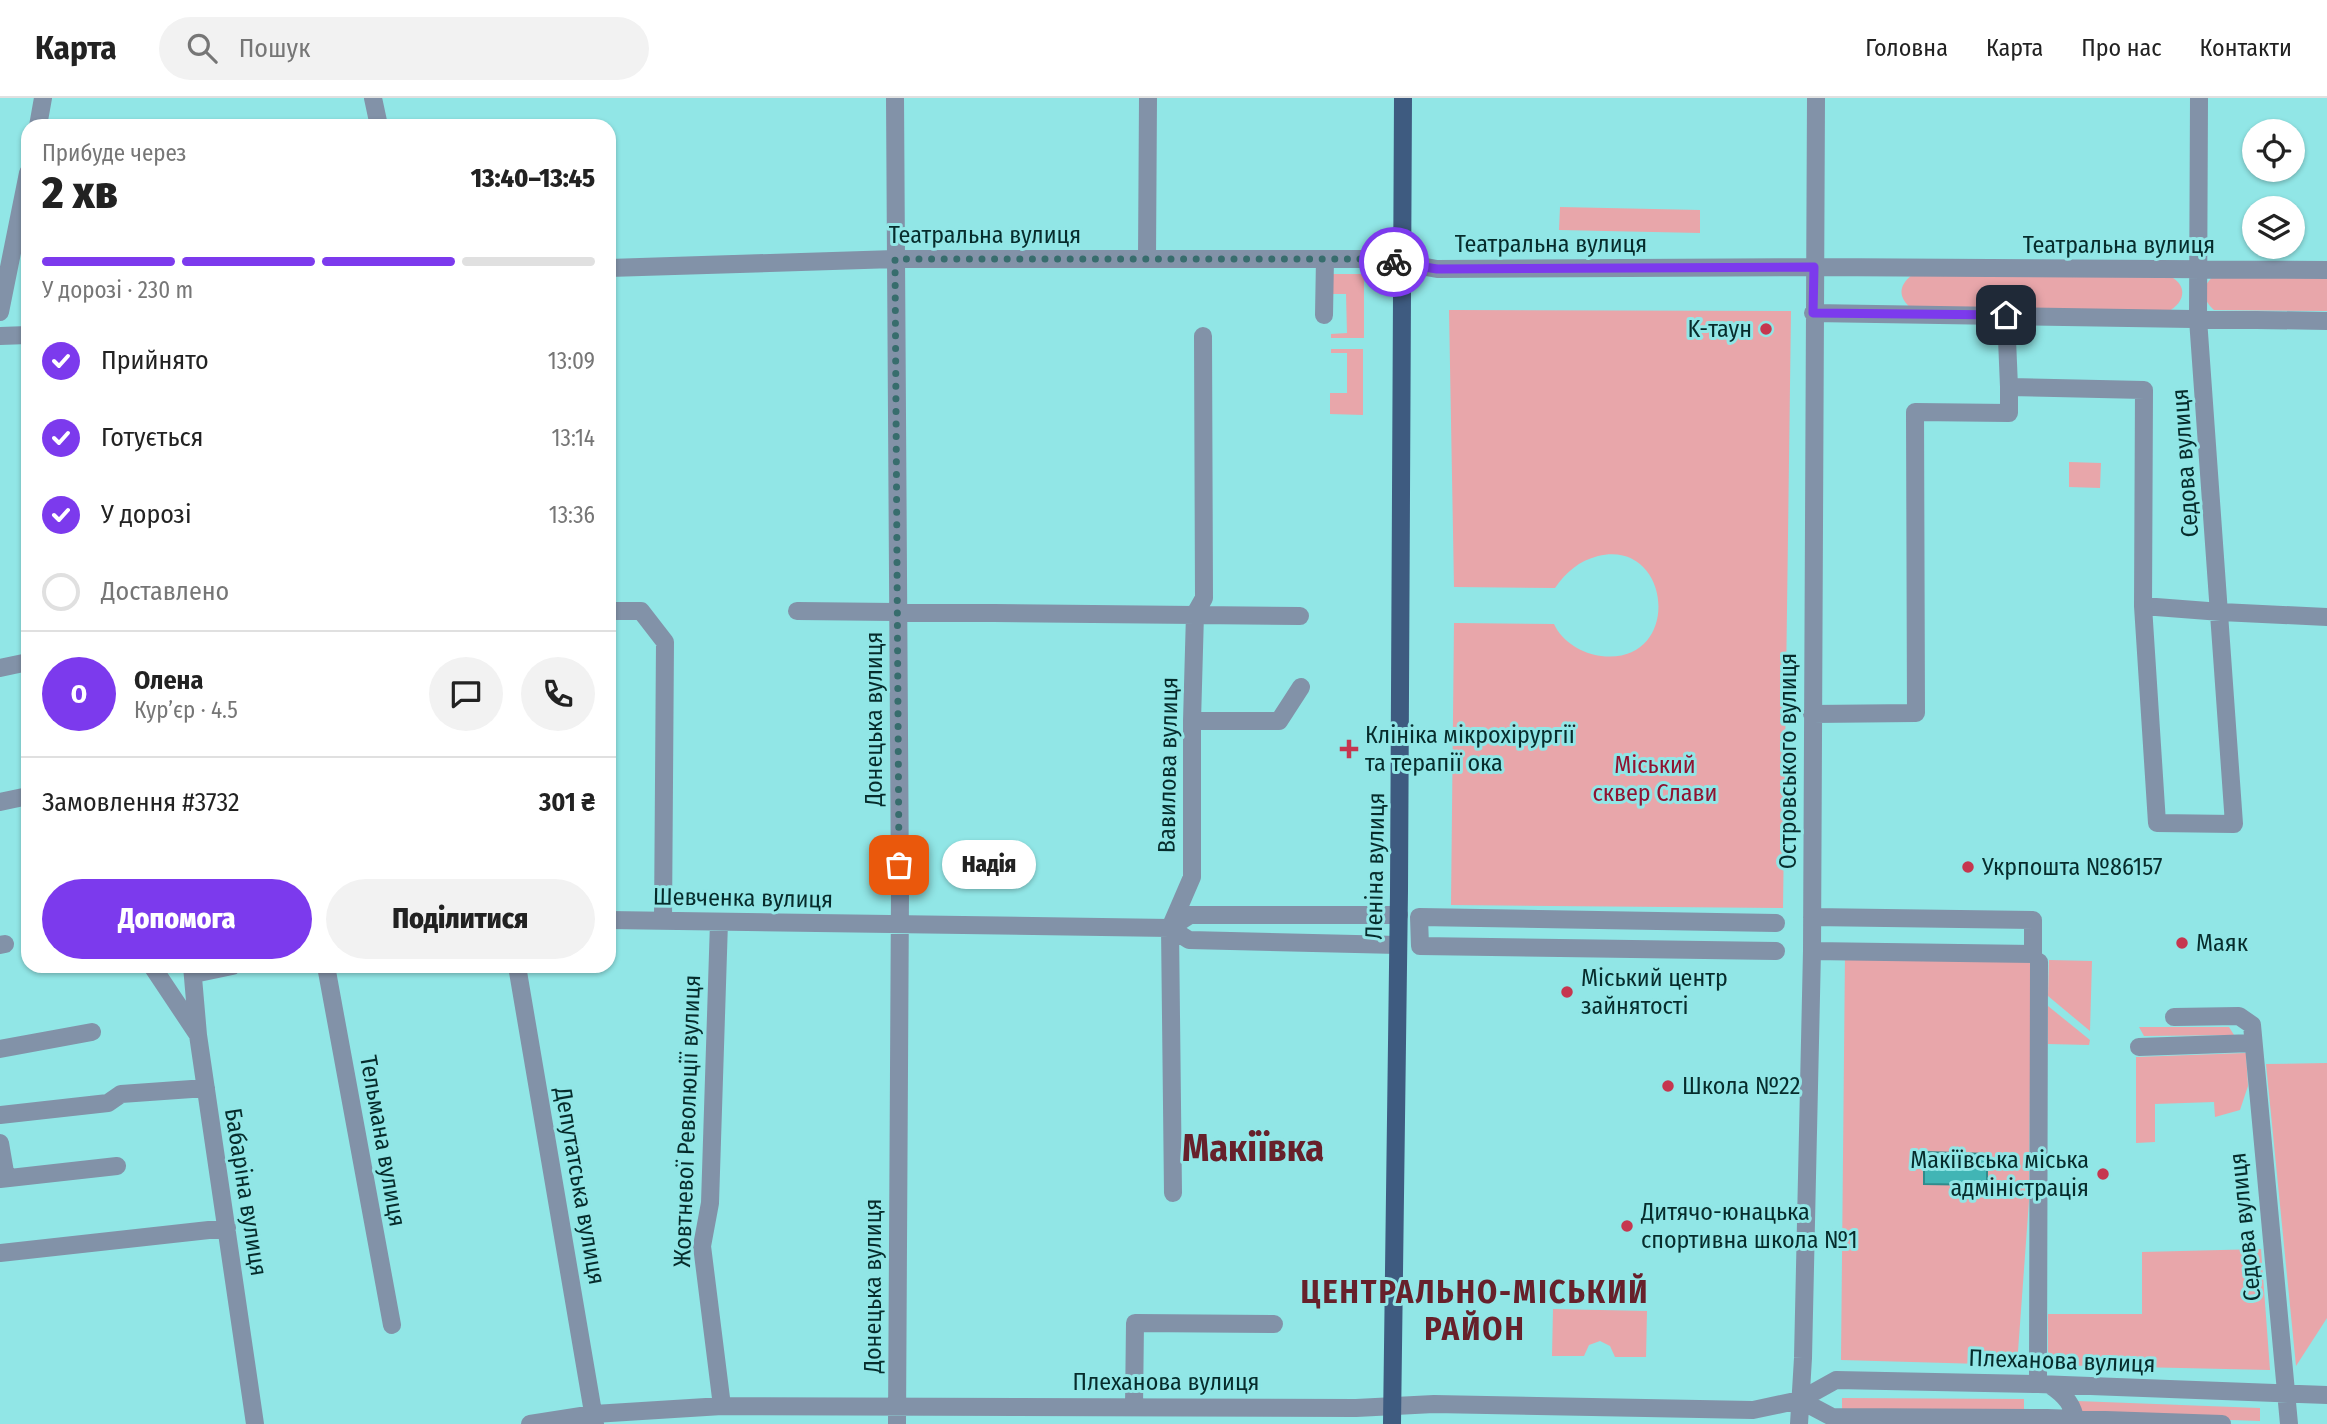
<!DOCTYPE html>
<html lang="uk">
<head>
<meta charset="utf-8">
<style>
  body { margin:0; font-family:"Fira Sans Condensed",sans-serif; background:#f2f2f2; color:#222; height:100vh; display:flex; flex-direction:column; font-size:26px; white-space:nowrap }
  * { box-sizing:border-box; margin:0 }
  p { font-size:23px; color:#767676 }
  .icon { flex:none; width:38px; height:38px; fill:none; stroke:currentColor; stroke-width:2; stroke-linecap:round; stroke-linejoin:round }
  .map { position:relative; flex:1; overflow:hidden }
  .panel { position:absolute; left:21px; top:21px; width:595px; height:854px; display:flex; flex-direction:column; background:#fff; border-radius:21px; box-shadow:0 2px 5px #0004 }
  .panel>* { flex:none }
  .buttons { position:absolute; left:2242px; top:21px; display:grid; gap:14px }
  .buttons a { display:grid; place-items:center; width:63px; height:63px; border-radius:50%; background:#fff; box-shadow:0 2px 5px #0004; font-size:35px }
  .pin { position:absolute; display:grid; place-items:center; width:60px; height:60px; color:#fff; margin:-30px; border-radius:14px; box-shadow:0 4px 10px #0006 }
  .courier { position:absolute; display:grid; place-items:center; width:70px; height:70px; margin:-35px; border:5px solid #7c3aed; border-radius:50%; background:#fff; color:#222; box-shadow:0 2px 9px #0007 }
  .bubble { position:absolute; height:49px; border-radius:24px; background:#fff; box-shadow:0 2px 5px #0004; font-size:23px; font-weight:800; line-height:49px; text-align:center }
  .head em { font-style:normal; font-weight:800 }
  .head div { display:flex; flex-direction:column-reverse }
  .head { display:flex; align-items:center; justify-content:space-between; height:119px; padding:0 21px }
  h1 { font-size:46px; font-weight:800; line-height:52px }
  .bar { display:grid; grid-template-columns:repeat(4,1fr); gap:10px 7px; align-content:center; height:84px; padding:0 21px }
  .bar i { height:9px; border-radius:5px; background:#e0e0e0 }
  .bar .selected { background:#7c3aed }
  .bar p { grid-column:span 4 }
  .line { display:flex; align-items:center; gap:18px; padding:0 21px; border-top:2px solid #e0e0e0 }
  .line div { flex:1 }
  .round { display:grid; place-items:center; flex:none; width:74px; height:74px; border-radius:37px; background:#f2f2f2 }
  ol { padding:0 21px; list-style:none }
  li { display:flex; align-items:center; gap:21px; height:77px }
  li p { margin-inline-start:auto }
  li .icon { padding:7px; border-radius:50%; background:#7c3aed; color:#fff; stroke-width:4 }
  li:last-child { color:#767676 }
  li i { width:38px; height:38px; border:4px solid #e0e0e0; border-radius:50% }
  .primary-button { display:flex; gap:14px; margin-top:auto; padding:14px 21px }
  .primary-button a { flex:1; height:80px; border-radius:42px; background:#7c3aed; color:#fff; font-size:28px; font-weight:800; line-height:80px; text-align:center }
  .primary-button a+a { background:#f2f2f2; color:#222 }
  header { display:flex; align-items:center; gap:42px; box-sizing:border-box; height:98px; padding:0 35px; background:#fff; border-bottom:2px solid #e0e0e0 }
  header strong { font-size:33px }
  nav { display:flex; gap:38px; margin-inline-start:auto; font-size:24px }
  .search { width:490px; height:63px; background:#f2f2f2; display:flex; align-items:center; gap:18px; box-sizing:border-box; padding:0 24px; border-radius:38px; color:#767676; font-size:26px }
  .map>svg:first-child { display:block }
</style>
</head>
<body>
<header>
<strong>Карта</strong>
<div class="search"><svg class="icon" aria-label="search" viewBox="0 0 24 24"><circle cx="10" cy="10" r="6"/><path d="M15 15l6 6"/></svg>Пошук</div>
<nav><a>Головна</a><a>Карта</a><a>Про нас</a><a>Контакти</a></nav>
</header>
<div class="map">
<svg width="2327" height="1326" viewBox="0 0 2327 1326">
  <rect width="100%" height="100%" fill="#91e6e6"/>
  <!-- green -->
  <path fill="#e8a6aa" d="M1560 109 1700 112V135L1559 132Z
    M1331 176H1364V240H1331V236L1347 235 1346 196H1331Z
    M1912 177 2169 178C2188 186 2186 205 2167 214L1912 211C1897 199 1899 187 1912 177Z
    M2215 177 2327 178V213L2214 212C2201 200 2201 188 2215 177Z
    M1449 212 1791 213 1783 810 1451 807 1454 525 1554 526C1562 544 1583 556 1601 558 1683 568 1673 440 1598 458 1579 463 1566 474 1555 490L1454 489Z
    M1331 251H1363V317L1330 316V295H1347V255H1331Z
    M2069 364 2101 365 2100 390 2069 389Z
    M1845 856 2031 858 2029 1103 2017 1267 1841 1262Z
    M2049 862 2092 863 2090 933 2048 898Z
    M2048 908 2090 942 2089 947 2048 946Z
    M2139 929H2229L2234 937 2144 938Z
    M2246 955 2248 988 2240 1012 2215 1019 2214 1004 2155 1006V1044L2136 1045V959Z
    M2327 965V1220L2296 1268 2266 966Z
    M2261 1151 2270 1272 2048 1267V1216H2142V1154Z
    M1553 1211 1647 1213 1646 1259H1615L1610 1248 1600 1243 1589 1247 1584 1258H1552Z
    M1842 1300 2024 1301V1316L1842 1315Z
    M2077 1303 2260 1310V1323L2082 1317Z"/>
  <!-- water -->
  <path fill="#41b5b5" stroke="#2f8c8c" stroke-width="2" d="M1924 1054 1987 1056V1087L1924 1086Z"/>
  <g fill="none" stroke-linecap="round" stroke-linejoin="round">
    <!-- minor -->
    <path stroke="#8292a8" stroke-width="18" d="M373 0 379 28
      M895 0 900 794 897 1326
      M38 28 43 0
      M1147 161 1148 0
      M609 170 895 161H1382L1437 171 1813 169 2327 172
      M0 214 28 75
      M1813 215 2327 223
      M1324 217 1325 161
      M2006 217 2009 289 2144 292 2143 508 2221 514 2327 519
      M0 238 28 237
      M2143 508 2157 725 2234 726 2198 221 2199 0
      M609 513H641L665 544 663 823
      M797 513 1300 518
      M0 570 28 564
      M1812 616 1916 615 1915 314 2009 315V289
      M1192 623H1279L1301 589
      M0 704 28 698
      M1812 819 2033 822V856L1812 853
      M609 822 1170 830 1189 842 1398 847
      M719 824 710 1105 702 1148 722 1308
      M1776 825 1419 819 1420 848 1776 853
      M1170 830 1190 817H1399
      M0 847 5 846
      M152 868 198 937
      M192 868 198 937 255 1326
      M326 868 392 1227
      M517 868 595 1326
      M194 876 232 868
      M2174 919 2239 918 2252 927 2289 1326
      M2139 949 2253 945
      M0 951 92 934
      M0 1017 108 1005 121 996 206 990
      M0 1045 6 1080
      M0 1081 117 1068
      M1173 1095 1170 830 1192 779V623L1195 516 1204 500 1203 238
      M0 1155 227 1130
      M2038 1286 2039 864
      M2050 1287C2065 1297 2074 1307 2076 1326
      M1800 1302 1832 1319 2047 1320 2222 1326
      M1134 1309 1135 1225 1274 1226
      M530 1326 594 1316 722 1308 1356 1310 1434 1306 1753 1312 1800 1302 1836 1282 2038 1286 2327 1297
      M1799 1326 1803 1260 1812 853 1816 0"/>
    <!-- major -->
    <path stroke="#3e5b80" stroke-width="18" d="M1392 1326 1399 793 1403 0"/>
  </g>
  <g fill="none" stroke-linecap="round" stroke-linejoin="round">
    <!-- done -->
    <path stroke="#376d6d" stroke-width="7" stroke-dasharray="0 12.6" d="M899 767 895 161H1363L1394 164"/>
    <!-- route -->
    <path stroke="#7c3aed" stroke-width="9" d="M1394 164 1437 171 1814 169 1813 215 2006 217"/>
  </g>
  <!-- markers -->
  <g fill="#c6364f" stroke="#91e6e6" stroke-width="2.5">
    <circle cx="1766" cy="231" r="7"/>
    <path d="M1345.5 640.5h7v7h7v7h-7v7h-7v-7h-7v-7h7z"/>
    <circle cx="1968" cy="769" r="7"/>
    <circle cx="2182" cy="845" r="7"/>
    <circle cx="1567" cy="894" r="7"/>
    <circle cx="1668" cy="988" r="7"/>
    <circle cx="2103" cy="1076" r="7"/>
    <circle cx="1627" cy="1128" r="7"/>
  </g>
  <g text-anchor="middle" stroke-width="6" stroke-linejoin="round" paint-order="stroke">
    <!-- street labels -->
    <g font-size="24" fill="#062c2c" stroke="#91e6e6">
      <text x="985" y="145">Театральна вулиця</text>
      <text x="1551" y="154">Театральна вулиця</text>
      <text x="2119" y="155">Театральна вулиця</text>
      <text transform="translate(2185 365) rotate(-94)" y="8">Седова вулиця</text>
      <text transform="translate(874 621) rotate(-90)" y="8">Донецька вулиця</text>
      <text transform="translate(1788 663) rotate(-90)" y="8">Островського вулиця</text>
      <text transform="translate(1168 667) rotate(-89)" y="8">Вавилова вулиця</text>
      <text transform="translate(1375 768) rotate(-89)" y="8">Леніна вулиця</text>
      <text transform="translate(743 800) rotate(1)" y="8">Шевченка вулиця</text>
      <text transform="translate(687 1023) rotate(-88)" y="8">Жовтневої Революції вулиця</text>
      <text transform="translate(383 1043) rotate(80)" y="8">Тельмана вулиця</text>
      <text transform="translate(580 1088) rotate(80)" y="8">Депутатська вулиця</text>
      <text transform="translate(246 1094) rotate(81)" y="8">Бабаріна вулиця</text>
      <text transform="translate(2245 1129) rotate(-96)" y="8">Седова вулиця</text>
      <text transform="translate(873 1188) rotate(-90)" y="8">Донецька вулиця</text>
      <text transform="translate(2062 1263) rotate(2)" y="8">Плеханова вулиця</text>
      <text x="1166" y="1292">Плеханова вулиця</text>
    </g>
    <!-- poi labels -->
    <g font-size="24" fill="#062c2c" stroke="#91e6e6" text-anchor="start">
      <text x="1752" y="239" text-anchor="end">K-таун</text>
      <text x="1365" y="645">Клініка мікрохірургії<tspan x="1365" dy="28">та терапії ока</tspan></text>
      <text x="1982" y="777">Укрпошта №86157</text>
      <text x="2196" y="853">Маяк</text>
      <text x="1581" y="888">Міський центр<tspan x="1581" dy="28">зайнятості</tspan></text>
      <text x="1682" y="996">Школа №22</text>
      <text x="2089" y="1070" text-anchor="end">Макіївська міська<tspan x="2089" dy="28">адміністрація</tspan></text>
      <text x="1641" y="1122">Дитячо-юнацька<tspan x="1641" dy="28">спортивна школа №1</tspan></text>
    </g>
    <!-- park labels -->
    <g font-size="24" fill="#901230" stroke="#91e6e6">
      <text x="1655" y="675">Міський<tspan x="1655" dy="28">сквер Слави</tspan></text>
    </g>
    <!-- district labels -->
    <g font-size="32" font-weight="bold" letter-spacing="2" fill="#67212b" stroke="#91e6e6">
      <text x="1475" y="1205">ЦЕНТРАЛЬНО-МІСЬКИЙ<tspan x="1475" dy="37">РАЙОН</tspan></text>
    </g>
    <!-- town labels -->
    <g font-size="38" font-weight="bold" fill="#67212b" stroke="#91e6e6">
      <text x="1253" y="1063">Макіївка</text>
    </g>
  </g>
</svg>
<div class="buttons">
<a><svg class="icon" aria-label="locate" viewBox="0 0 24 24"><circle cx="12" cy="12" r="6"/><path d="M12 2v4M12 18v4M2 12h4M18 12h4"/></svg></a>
<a><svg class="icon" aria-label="layers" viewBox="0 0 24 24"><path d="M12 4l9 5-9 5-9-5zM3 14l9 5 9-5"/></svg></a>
</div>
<div class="pin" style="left:899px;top:767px;background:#ea580c"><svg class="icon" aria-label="bag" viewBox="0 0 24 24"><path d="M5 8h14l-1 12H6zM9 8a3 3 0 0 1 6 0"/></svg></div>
<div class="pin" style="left:2006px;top:217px;background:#1f2937"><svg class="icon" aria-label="home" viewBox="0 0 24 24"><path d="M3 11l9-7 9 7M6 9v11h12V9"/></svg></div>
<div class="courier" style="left:1394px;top:164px"><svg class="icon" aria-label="bike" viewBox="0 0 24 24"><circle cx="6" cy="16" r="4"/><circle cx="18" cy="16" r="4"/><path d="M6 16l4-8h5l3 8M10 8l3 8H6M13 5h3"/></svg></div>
<div class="bubble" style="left:942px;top:742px;width:94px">Надія</div>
<section class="panel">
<div class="head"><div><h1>2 хв</h1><p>Прибуде через</p></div><em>13:40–13:45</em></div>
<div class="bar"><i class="selected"></i><i class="selected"></i><i class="selected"></i><i></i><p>У дорозі · 230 m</p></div>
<ol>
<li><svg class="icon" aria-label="check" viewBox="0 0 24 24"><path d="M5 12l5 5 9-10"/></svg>Прийнято<p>13:09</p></li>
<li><svg class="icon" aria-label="check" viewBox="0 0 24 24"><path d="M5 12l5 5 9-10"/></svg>Готується<p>13:14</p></li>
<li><svg class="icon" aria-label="check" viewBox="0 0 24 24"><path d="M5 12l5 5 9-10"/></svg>У дорозі<p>13:36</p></li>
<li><i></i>Доставлено</li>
</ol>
<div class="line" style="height:126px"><b class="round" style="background:#7c3aed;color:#fff">О</b><div><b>Олена</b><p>Кур’єр · 4.5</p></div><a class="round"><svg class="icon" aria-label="chat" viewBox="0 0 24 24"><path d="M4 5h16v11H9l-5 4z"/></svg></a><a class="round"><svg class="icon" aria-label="phone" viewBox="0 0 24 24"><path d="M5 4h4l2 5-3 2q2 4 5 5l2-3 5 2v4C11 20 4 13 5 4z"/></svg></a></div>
<div class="line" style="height:91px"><div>Замовлення #3732</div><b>301 ₴</b></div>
<div class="primary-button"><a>Допомога</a><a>Поділитися</a></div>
</section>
</div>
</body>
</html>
